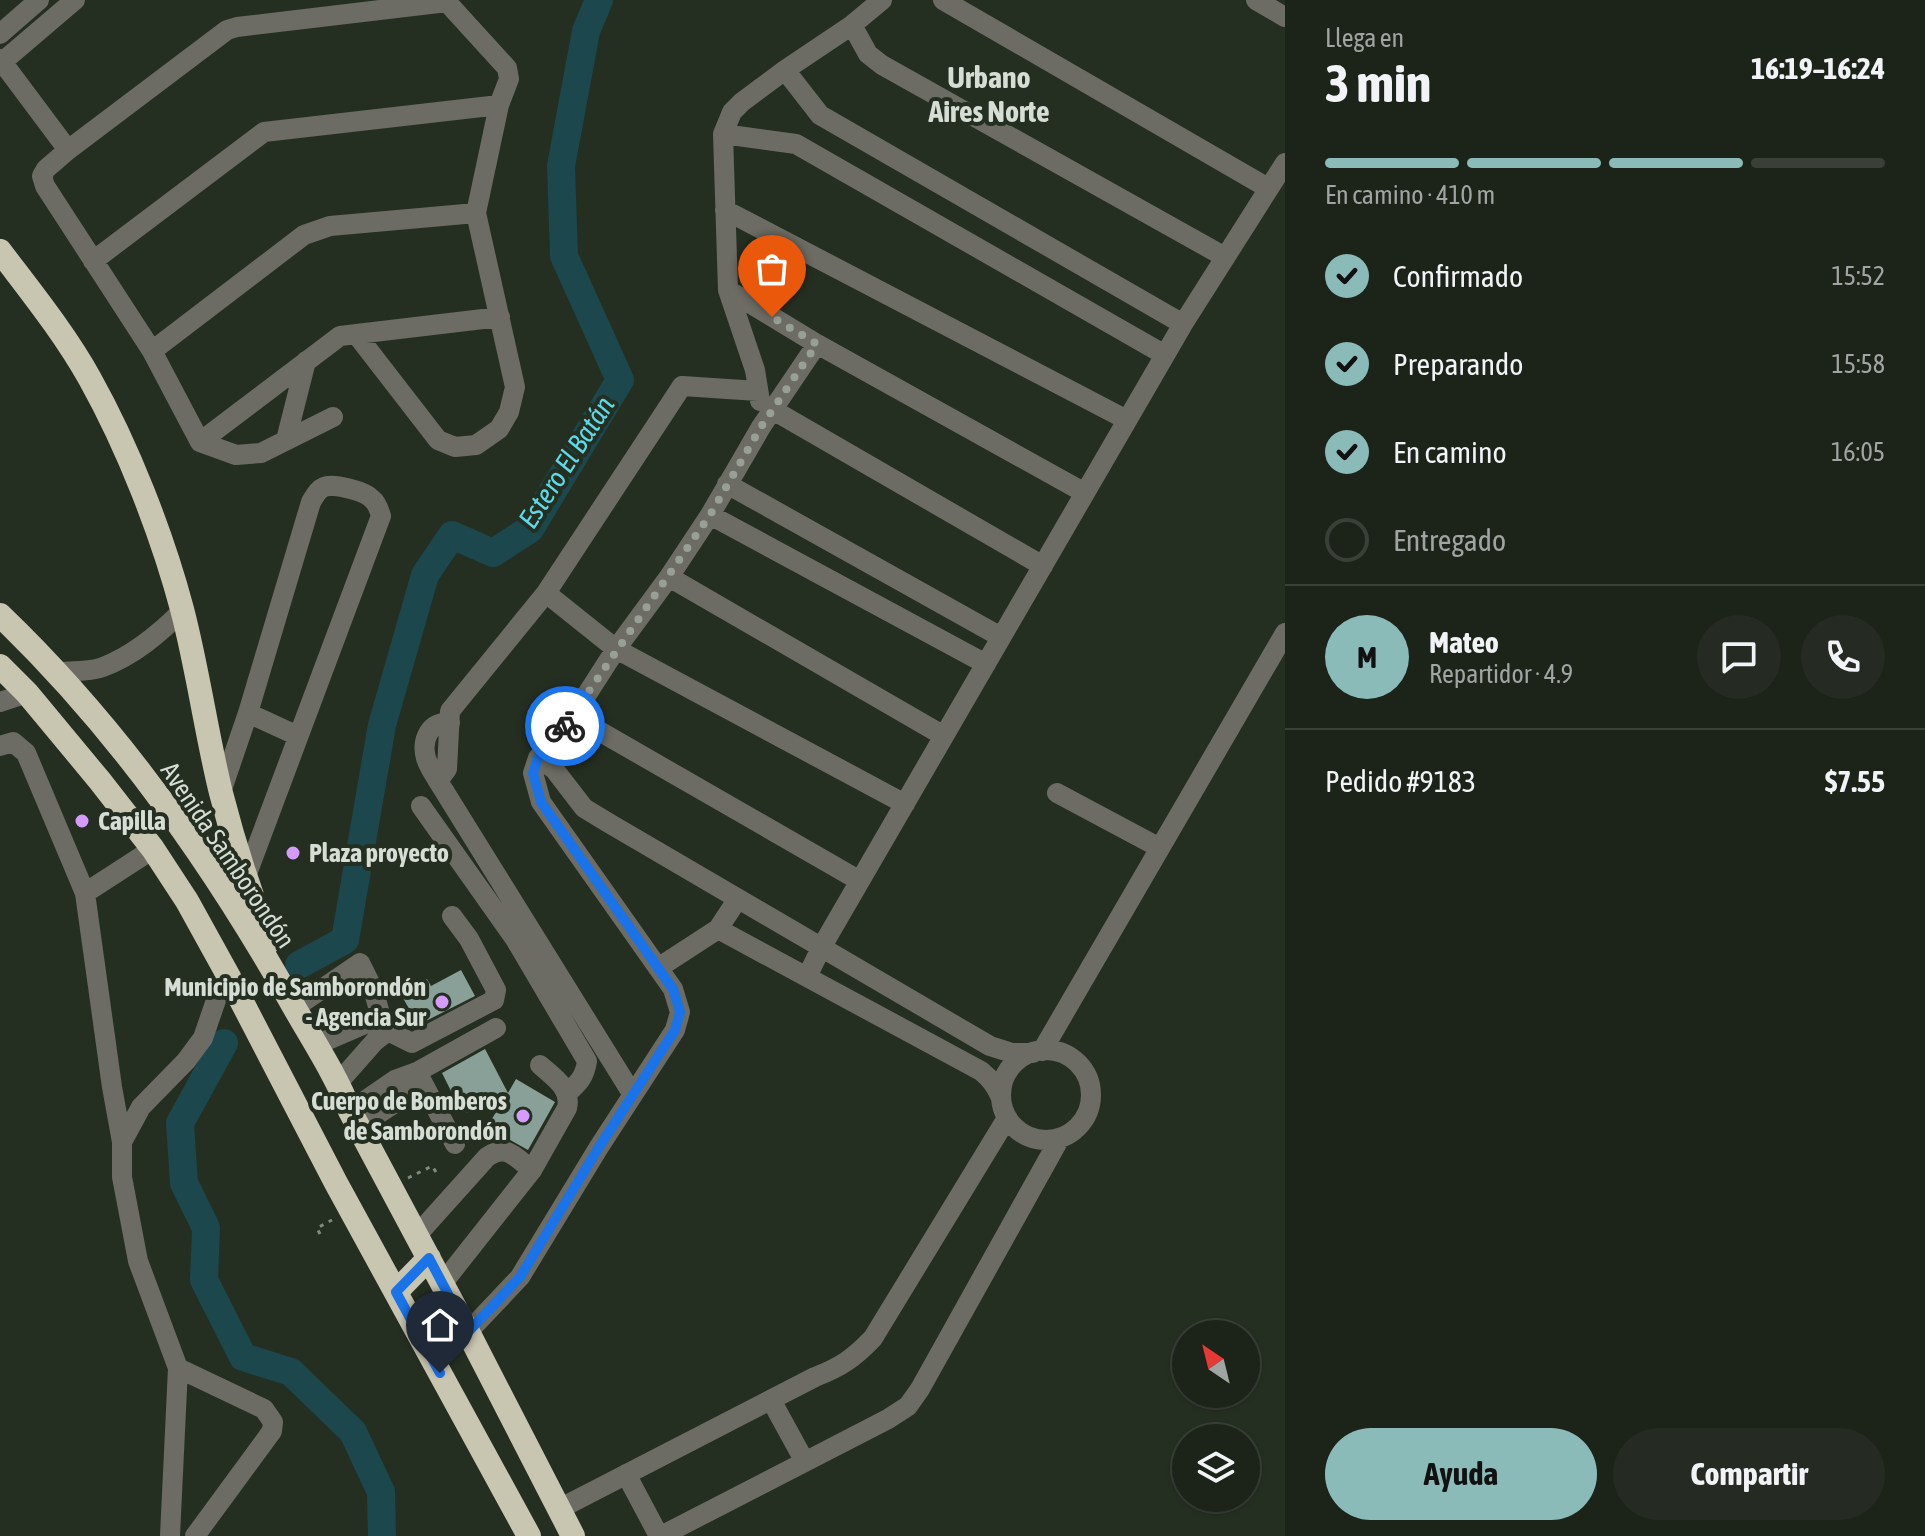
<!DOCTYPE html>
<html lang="es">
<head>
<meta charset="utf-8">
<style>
  body { margin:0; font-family:"Asap Condensed",sans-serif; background:#252b22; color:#f1f3f6; height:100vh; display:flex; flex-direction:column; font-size:30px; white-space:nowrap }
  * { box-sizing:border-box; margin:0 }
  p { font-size:26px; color:#a0a4a2 }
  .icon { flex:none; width:44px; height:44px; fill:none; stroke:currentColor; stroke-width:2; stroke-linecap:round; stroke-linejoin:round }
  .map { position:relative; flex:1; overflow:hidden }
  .sheet { display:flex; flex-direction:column; background:#1c2319; width:640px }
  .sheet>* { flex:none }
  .needle { width:52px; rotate:325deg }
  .fabs { position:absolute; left:1172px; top:1320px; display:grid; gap:16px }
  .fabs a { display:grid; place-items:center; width:88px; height:88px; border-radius:50%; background:#1c2319; box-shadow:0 2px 6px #0004,0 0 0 2px #3a4038; font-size:40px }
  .pin { position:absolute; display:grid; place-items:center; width:68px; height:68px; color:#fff; margin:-82px -34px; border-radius:50% 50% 50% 0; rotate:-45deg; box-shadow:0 0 8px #0007 }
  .pin .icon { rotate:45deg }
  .courier { position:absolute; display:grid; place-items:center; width:80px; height:80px; margin:-40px; border:6px solid #1a73e8; border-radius:50%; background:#fff; color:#222; box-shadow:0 2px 10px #0007 }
  .summary em { font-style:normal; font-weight:700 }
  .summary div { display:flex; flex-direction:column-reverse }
  .summary { display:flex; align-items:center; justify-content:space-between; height:136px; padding:0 40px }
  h1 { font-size:52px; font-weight:700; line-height:60px }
  .bar { display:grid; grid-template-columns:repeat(4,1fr); gap:12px 8px; align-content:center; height:96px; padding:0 40px }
  .bar i { height:10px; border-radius:6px; background:#3a4038 }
  .bar .current { background:#8bbbb9 }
  .bar p { grid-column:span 4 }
  .line { display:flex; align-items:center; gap:20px; padding:0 40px; border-top:2px solid #3a4038 }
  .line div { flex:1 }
  .round { display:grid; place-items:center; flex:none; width:84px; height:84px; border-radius:42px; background:#252b22 }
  ol { padding:0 40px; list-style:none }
  li { display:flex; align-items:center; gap:24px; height:88px }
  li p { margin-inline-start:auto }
  li .icon { padding:8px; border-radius:50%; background:#8bbbb9; color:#111; stroke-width:4 }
  li:last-child { color:#a0a4a2 }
  li i { width:44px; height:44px; border:4px solid #3a4038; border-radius:50% }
  .button { display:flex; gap:16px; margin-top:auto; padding:16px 40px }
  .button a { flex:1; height:92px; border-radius:48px; background:#8bbbb9; color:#111; font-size:32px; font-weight:700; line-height:92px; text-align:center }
  .button a+a { background:#252b22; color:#f1f3f6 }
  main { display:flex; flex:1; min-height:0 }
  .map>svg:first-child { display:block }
</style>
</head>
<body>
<main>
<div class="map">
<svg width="1285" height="1536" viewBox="0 0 1285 1536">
  <rect width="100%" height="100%" fill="#252f21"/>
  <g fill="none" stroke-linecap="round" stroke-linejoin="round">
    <!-- river -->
    <path stroke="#1b474d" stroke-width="28" d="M299 965 345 940 382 725 425 575 452 535 493 553 530 529 620 380 564 256 561 166 586 31 599 0
      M224 1043 180 1123 184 1183 206 1228 204 1280 243 1357 291 1372 353 1432 381 1492 382 1536"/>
  </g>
  <!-- building -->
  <path fill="#88a097" d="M461 970 475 996 418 1025 403 998 410 995 407 990 427 979 431 986Z
    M485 1049 508 1093 516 1079 555 1102 528 1150 487 1127 504 1099 468 1113 459 1107 442 1073Z"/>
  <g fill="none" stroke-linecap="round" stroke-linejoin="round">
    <!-- path -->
    <path stroke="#828a7f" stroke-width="3" stroke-dasharray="4 6" stroke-linecap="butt" d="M408 1178 432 1166 436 1172
      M320 1234 317 1228 332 1220"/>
    <!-- minor -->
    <path stroke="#6d6c64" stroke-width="20" d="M882 0 852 25 785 70 820 115 1183 324
      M943 0 1268 188
      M1256 0 1285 17
      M852 25 868 54 882 65 1225 257
      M0 34 39 0
      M0 59 68 150
      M0 64 75 0
      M723 134 796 144 1165 355
      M725 210 1127 420
      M93 261 264 132 499 105
      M728 290 817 344 1085 493
      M356 334 438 440 455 447 476 445 499 429 509 412 515 387 476 213 499 105 509 79 507 68 445 0
      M152 351 304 235 330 226 476 213
      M760 401 755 370 728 290 723 134 732 112 742 102 785 70
      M773 410 1043 566
      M333 417 261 453 236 455 200 442 152 351 45 186 42 176 46 169 68 150 227 30 237 27 447 2
      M286 440 306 361
      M200 442 340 336 500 317
      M727 484 1001 637
      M710 515 986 664
      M669 577 944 736
      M546 593 616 649 905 804
      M58 672C72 671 90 672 103 667 134 655 159 634 182 611
      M0 702 27 693
      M248 713 298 736
      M573 716 860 881
      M0 746 13 742 26 753 85 893 112 1087 122 1142V1177L138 1261 178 1368 170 1536
      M538 758 554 769 584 808 607 822 990 1046 1012 1053H1033
      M438 781C434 774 428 766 426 758 421 740 430 720 450 723
      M221 792 248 713 311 502C315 496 317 490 324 487 333 483 365 491 372 499 377 503 379 509 381 516L245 879
      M1057 793 1160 848
      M421 806 515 939 587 1061C585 1076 579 1083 567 1093
      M85 893 153 849
      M718 929 981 1071C991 1079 996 1086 1001 1098
      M658 968 718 929 737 900
      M807 977 821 948 1183 324 1285 163
      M294 1008 360 963 373 989 381 1017 388 1031 412 1043 494 1000 496 990 469 939 452 916
      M316 1045 381 1017
      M1001 1095a45 45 0 1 1 90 0a45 45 0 1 1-90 0Z
      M1042 1051 1285 633
      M417 1072 455 1144
      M338 1083 375 1041 388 1031
      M633 1095 438 781 447 769 450 711 546 593 682 386 758 391
      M350 1111 395 1080 417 1072 496 1028
      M358 1127 404 1097 425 1088
      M122 1142 141 1107 186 1061 203 1038 226 971
      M417 1235 487 1157C507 1143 516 1158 532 1170
      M442 1284 532 1170 567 1108C572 1088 553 1077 540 1065
      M468 1332 520 1277 599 1147 675 1030 680 1012 673 989 541 802 533 773 538 758 573 716 616 649 669 577 710 515 761 427 817 344
      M178 1368 264 1409 273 1422 272 1431 195 1536
      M771 1400 805 1462
      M626 1474 659 1536
      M559 1509 815 1377C841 1367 854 1358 873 1338L1007 1118
      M661 1536 888 1419 908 1406 920 1389 1060 1138"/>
    <!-- highway -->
    <path stroke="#c8c5b0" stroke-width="24" d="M0 251C31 292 65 334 90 379 128 447 162 534 182 609 198 670 206 732 221 793 234 844 250 893 269 942
      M0 615C116 726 210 859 289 998 310 1036 334 1071 350 1111L468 1332 573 1536
      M0 666 27 693 100 781 153 849 187 901 229 977 336 1183 529 1536
      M396 1292 429 1258"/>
  </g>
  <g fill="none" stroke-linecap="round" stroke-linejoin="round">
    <!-- done -->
    <path stroke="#98a095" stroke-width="8" stroke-dasharray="0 14.4" d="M565 726 710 515 761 427 817 344 772 317"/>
    <!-- route -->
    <path stroke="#1a73e8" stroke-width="10" d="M440 1373 396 1292 429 1258 468 1332 520 1277 599 1147 675 1030 680 1012 673 989 541 802 533 773 538 758 565 726"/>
  </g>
  <!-- markers -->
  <g fill="#d59bfb" stroke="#252f21" stroke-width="3">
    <circle cx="82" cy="821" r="8"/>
    <circle cx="293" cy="853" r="8"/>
    <circle cx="442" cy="1002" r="8"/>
    <circle cx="523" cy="1116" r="8"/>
  </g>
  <g text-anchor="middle" stroke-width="8" stroke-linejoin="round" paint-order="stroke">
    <!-- poi labels -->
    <g font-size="26" font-weight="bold" fill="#d6ddd4" stroke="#252f21" text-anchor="start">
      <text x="98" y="830">Capilla</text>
      <text x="309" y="862">Plaza proyecto</text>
      <text x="426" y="996" text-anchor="end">Municipio de Samborondón<tspan x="426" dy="30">- Agencia Sur</tspan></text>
      <text x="507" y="1110" text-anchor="end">Cuerpo de Bomberos<tspan x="507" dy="30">de Samborondón</tspan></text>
    </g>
    <!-- street labels -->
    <g font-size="26" fill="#d6ddd4" stroke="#252f21">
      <text transform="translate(228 855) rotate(56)" y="9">Avenida Samborondón</text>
    </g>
    <!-- water labels -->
    <g font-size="28" font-style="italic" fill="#5ddae9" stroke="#252f21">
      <text transform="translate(566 462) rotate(-57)" y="10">Estero El Batán</text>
    </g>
    <!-- quarter labels -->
    <g font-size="30" font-weight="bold" fill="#d6ddd4" stroke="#252f21">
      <text x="989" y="88">Urbano<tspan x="989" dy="34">Aires Norte</tspan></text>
    </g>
  </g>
</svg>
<div class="fabs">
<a><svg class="needle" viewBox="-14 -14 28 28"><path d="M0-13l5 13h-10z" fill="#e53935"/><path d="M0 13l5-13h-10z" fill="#a0a4a2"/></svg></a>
<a><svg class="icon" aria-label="layers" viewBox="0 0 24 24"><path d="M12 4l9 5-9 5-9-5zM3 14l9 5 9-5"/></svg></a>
</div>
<div class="pin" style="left:772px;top:317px;background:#ea580c"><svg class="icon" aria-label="bag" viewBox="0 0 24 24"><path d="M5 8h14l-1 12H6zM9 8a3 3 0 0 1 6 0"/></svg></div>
<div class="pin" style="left:440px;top:1373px;background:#1f2937"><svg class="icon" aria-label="home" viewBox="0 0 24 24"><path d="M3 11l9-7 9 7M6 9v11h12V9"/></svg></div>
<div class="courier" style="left:565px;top:726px"><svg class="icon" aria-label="bike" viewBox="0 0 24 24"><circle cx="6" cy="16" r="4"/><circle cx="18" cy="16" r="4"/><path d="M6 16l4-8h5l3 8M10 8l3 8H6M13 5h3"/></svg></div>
</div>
<section class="sheet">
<div class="summary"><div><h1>3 min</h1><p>Llega en</p></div><em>16:19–16:24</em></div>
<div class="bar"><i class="current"></i><i class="current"></i><i class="current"></i><i></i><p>En camino · 410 m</p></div>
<ol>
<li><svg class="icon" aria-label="check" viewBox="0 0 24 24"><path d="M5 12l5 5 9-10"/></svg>Confirmado<p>15:52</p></li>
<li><svg class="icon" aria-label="check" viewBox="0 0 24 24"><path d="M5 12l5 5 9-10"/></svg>Preparando<p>15:58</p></li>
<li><svg class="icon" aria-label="check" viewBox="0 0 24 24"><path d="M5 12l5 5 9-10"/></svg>En camino<p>16:05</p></li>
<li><i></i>Entregado</li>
</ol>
<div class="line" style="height:144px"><b class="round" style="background:#8bbbb9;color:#111">M</b><div><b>Mateo</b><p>Repartidor · 4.9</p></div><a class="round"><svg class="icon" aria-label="chat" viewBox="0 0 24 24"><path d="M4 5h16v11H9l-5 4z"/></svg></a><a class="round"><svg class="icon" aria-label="phone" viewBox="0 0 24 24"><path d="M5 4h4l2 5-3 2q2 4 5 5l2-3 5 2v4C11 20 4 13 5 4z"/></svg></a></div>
<div class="line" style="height:104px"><div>Pedido #9183</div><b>$7.55</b></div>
<div class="button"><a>Ayuda</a><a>Compartir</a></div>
</section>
</main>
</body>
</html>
